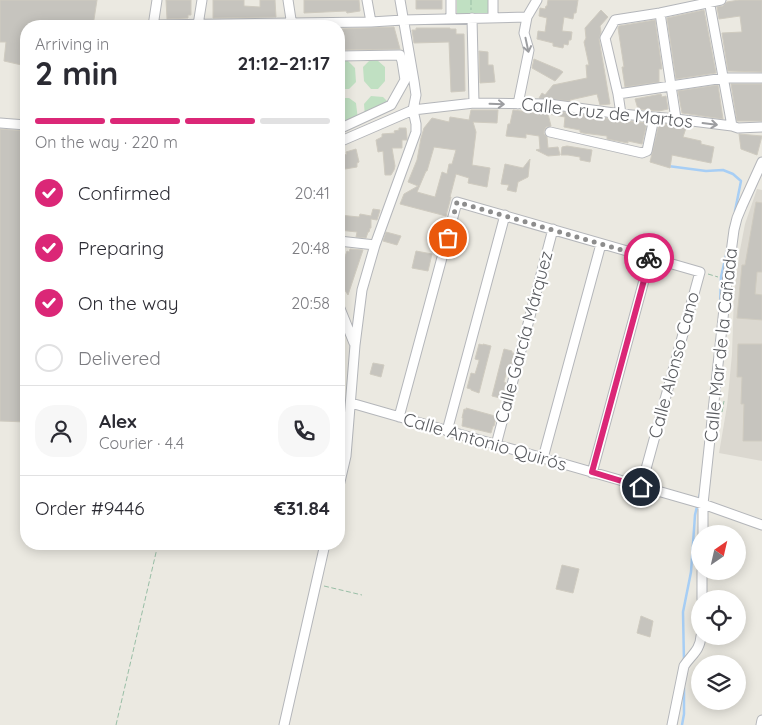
<!DOCTYPE html>
<html lang="en">
<head>
<meta charset="utf-8">
<style>
  body { margin:0; font-family:Quicksand,sans-serif; background:#f7f7f7; color:#2b2b33; height:100vh; display:flex; flex-direction:column; font-size:19px; white-space:nowrap }
  * { box-sizing:border-box; margin:0 }
  p { font-size:16px; color:#7c7c81 }
  .icon { flex:none; width:28px; height:28px; fill:none; stroke:currentColor; stroke-width:2; stroke-linecap:round; stroke-linejoin:round }
  .map { position:relative; flex:1; overflow:hidden }
  .sheet { position:absolute; left:20px; top:20px; width:325px; height:530px; display:flex; flex-direction:column; background:#fff; border-radius:20px; box-shadow:0 2px 12px #0003 }
  .sheet>* { flex:none }
  .needle { width:32px; rotate:34deg }
  .fabs { position:absolute; left:691px; top:525px; display:grid; gap:10px }
  .fabs a { display:grid; place-items:center; width:55px; height:55px; border-radius:50%; background:#fff; box-shadow:0 2px 12px #0003; font-size:25px }
  .pin { position:absolute; display:grid; place-items:center; width:42px; height:42px; color:#fff; margin:-21px; border:2px solid #fff; border-radius:50%; box-shadow:0 1px 5px #0007 }
  .courier { position:absolute; display:grid; place-items:center; width:50px; height:50px; margin:-25px; border:4px solid #db2777; border-radius:50%; background:#fff; color:#222; box-shadow:0 1px 6px #0007 }
  .summary em { font-style:normal; font-weight:700 }
  .summary div { display:flex; flex-direction:column-reverse }
  .summary { display:flex; align-items:center; justify-content:space-between; height:85px; padding:0 15px }
  h1 { font-size:32px; font-weight:700; line-height:38px }
  .bar { display:grid; grid-template-columns:repeat(4,1fr); gap:8px 5px; align-content:center; height:60px; padding:0 15px }
  .bar i { height:6px; border-radius:4px; background:#e1e1e2 }
  .bar .current { background:#db2777 }
  .bar p { grid-column:span 4 }
  .line { display:flex; align-items:center; gap:12px; padding:0 15px; border-top:1px solid #e1e1e2 }
  .line div { flex:1 }
  .round { display:grid; place-items:center; flex:none; width:52px; height:52px; border-radius:20px; background:#f7f7f7 }
  ol { padding:0 15px; list-style:none }
  li { display:flex; align-items:center; gap:15px; height:55px }
  li p { margin-inline-start:auto }
  li .icon { padding:5px; border-radius:50%; background:#db2777; color:#fff; stroke-width:4 }
  li:last-child { color:#7c7c81 }
  li i { width:28px; height:28px; border:2px solid #e1e1e2; border-radius:50% }
  .map>svg:first-child { display:block }
</style>
</head>
<body>
<div class="map">
<svg width="762" height="725" viewBox="0 0 762 725">
  <rect width="100%" height="100%" fill="#ebe9e1"/>
  <!-- education -->
  <path fill="#dbd8d0" d="M757 189 762 190V461L719 453 727 406 732 354 734 295 740 250 745 224Z"/>
  <!-- green -->
  <path fill="#c0e0c2" d="M457 0H490V13L457 15Z
    M370 60H377L385 67V81L378 89H371L364 81 363 67Z
    M341 61H348L355 68 356 82 349 89H343L339 86V64Z
    M371 96 383 97 391 105 365 117 364 104Z
    M342 98H349L356 103 358 120 339 129V101Z"/>
  <g fill="none" stroke-linecap="round" stroke-linejoin="round">
    <!-- stream -->
    <path stroke="#a7cef5" stroke-width="2.5" d="M668 166 706 171 723 170 733 174 741 181 735 211
      M720 307 721 277 727 251
      M684 662 683 612 691 572 695 515 700 494
      M682 725 684 714V688"/>
  </g>
  <!-- building -->
  <path fill="#c6c4be" stroke="#cfcbc0" fill-rule="evenodd" d="M0 0H97L93 26H26V66L4 61 6 42H0Z
    M166 0H191V15H188V18L167 19Z
    M213 0H244V6L260 7V0H275L276 17 213 18Z
    M304 0H359L360 11 347 13 346 11 304 13Z
    M416 0H442V9H416Z
    M548 0H578L576 13H574L573 19 564 17 562 31 572 32 571 40H569L568 45 564 44 563 48 553 46V43L537 39 538 31 545 32 547 18 539 16 540 8 545 9 546 6H547Z
    M739 0H762V72L728 71 722 33 742 32 740 16 719 19 717 7 723 6 727 2Z
    M601 10 608 17 600 26 601 32 599 39 610 104 600 105 597 94 570 100V101L539 98 542 93 545 95 553 85 587 78 586 65H589L584 42 586 38 585 28Z
    M704 10 716 73 676 79 667 18Z
    M655 20 662 69H659V82L625 87 622 67H624L618 28 619 26Z
    M394 27 400 49 339 50V29Z
    M416 28H450V29H456V34H464L465 91 451 92 449 42 414 43 412 30H416Z
    M479 51 488 52V65H493L495 82 480 83Z
    M534 59 560 70 563 72 555 81 532 68Z
    M731 84H762V121H737Z
    M718 85 723 119 682 113 678 91Z
    M661 94 662 97 666 96 668 109 659 111 638 109 635 99Z
    M471 110H498L497 123 473 122 476 132 472 165 490 168 487 187 468 183 469 178 456 174 450 197H451L446 216 400 204 404 194 418 186 408 182 417 160 421 138 424 128 432 118 449 122 450 117 469 120ZM434 147 456 150 452 164H449L447 174 442 172 435 197 417 192 426 171H427Z
    M513 110 547 114 542 113 541 110H549L620 120 647 123 642 144 628 141V143L607 139V136L583 133 580 132V130L564 127 565 117 548 114 551 126 546 127 544 131V134L547 137 548 148 558 147 560 155 548 156 536 150 540 149 539 136 526 134V138L506 136 508 124H510Z
    M659 124 675 125 686 128 683 137 701 141V144L714 147 711 163 672 155 670 168 650 162Z
    M399 128H406L407 138V140H402V148H392L395 166 394 170 391 175H385L383 151 378 152 376 140 382 137V134L395 133 394 131 399 130Z
    M0 129 26 131V422L0 421Z
    M739 134 762 136 757 155 741 149Z
    M567 146 592 150 590 162 580 160V157L568 155H561L562 147Z
    M356 149 359 162 357 163V167L339 170V156L347 154 346 152Z
    M530 159 528 177 518 182 516 192 507 190 509 185 501 184 505 164 523 168Z
    M756 202 762 203V272H757L755 294 762 295V320L737 318 742 265H745Z
    M373 209 380 210 377 220 371 219V228H370L369 232H368L366 238 356 237 357 232 339 230V215L359 217 360 214 371 216Z
    M386 232 401 236 397 245 383 241Z
    M350 249 363 250 348 295 339 281V256L343 262 347 251 349 252Z
    M416 251 432 254 428 271 412 268Z
    M479 344 483 345V344L491 346 479 393 471 390V389L467 388 471 373 475 374 479 361V360L475 359Z
    M738 344H762V441H743L744 404H741L742 377H737Z
    M504 349 512 351V353H514L510 368H508L504 381V382L506 383 502 397H501L500 398 492 396Z
    M373 363 384 365 381 377 370 374Z
    M466 408 495 416V417L496 418 494 426H493L491 433 462 426 463 418H462L464 409 466 410Z
    M562 565 579 569 573 593 556 589Z
    M641 616 653 621 650 637 637 633Z"/>
  <g fill="none" stroke-linecap="round" stroke-linejoin="round">
    <defs>
      <path id="minor" d="M288 0 292 26
        M367 0 371 22
        M451 0V18
        M493 0V17
        M709 0 732 126
        M660 13 676 119
        M472 18 474 103
        M153 25 371 22 403 20 527 17
        M198 25 202 0
        M153 26 157 0
        M339 56 400 55 402 61 405 80 391 105 339 129
        M618 94 724 78H762
        M518 104 529 50 524 33 527 17 537 0
        M621 114 618 94 605 38 615 20 660 13 721 0
        M0 123 26 125
        M550 132 642 153 647 151 654 118
        M339 142 413 110 474 103 549 104 621 114 676 119 732 126 738 128 762 127
        M339 241 375 245
        M339 306 354 343
        M351 403 703 504 762 525
        M399 417 457 202 700 272 641 487
        M447 431 505 215
        M496 445 553 229
        M543 458 601 244
        M592 473 650 258
        M339 486 346 456 355 345 362 290 375 245 416 132V124L413 110 416 95 414 81 400 0
        M703 534V504L726 290 734 230 737 218 742 206 762 162
        M702 571V599
        M284 725 325 544
        M672 725 684 666C691 655 700 651 701 636
        M761 725 762 720"/>
    </defs>
    <!-- minor casing -->
    <use href="#minor" stroke="#b4b6ba" stroke-width="11"/>
    <!-- path -->
    <path stroke="#99bea6" stroke-width="1" stroke-dasharray="5 2.5" stroke-linecap="butt" d="M471 0V10
      M708 274 718 277
      M722 412 724 401
      M324 586 362 595
      M116 725 158 544"/>
    <!-- minor -->
    <use href="#minor" stroke="#fff" stroke-width="9"/>
  </g>
  <!-- one-way arrows -->
  <defs><path id="oneway-shaft" d="M-6 0H5M1.5-3L5.5 0L1.5 3" fill="none" stroke-width="1.6" stroke-linecap="round" stroke-linejoin="round" transform="scale(1.25)"/></defs>
  <g stroke="#9c9da0">
    <use href="#oneway-shaft" transform="translate(527 45) rotate(78)"/>
    <use href="#oneway-shaft" transform="translate(497 104) rotate(2)"/>
    <use href="#oneway-shaft" transform="translate(710 124) rotate(7)"/>
  </g>
  <g fill="none" stroke-linecap="round" stroke-linejoin="round">
    <!-- done -->
    <path stroke="#8d8d8d" stroke-width="5" stroke-dasharray="0 9" d="M448 238 457 202 649 258"/>
    <!-- route -->
    <path stroke="#db2777" stroke-width="6" d="M641 487 592 472 650 258H649"/>
  </g>
  <g text-anchor="middle" stroke-width="4.5" stroke-linejoin="round" paint-order="stroke">
    <!-- street labels -->
    <g font-size="18" fill="#5a5c60" stroke="#fff">
      <text transform="translate(607 113) rotate(6)" y="6">Calle Cruz de Martos</text>
      <text transform="translate(524 337) rotate(-75)" y="6">Calle García Márquez</text>
      <text transform="translate(721 345) rotate(-84)" y="6">Calle Mar de la Cañada</text>
      <text transform="translate(674 365) rotate(-75)" y="6">Calle Alonso Cano</text>
      <text transform="translate(485 442) rotate(16)" y="6">Calle Antonio Quirós</text>
    </g>
  </g>
</svg>
<div class="fabs">
<a><svg class="needle" viewBox="-14 -14 28 28"><path d="M0-13l5 13h-10z" fill="#e53935"/><path d="M0 13l5-13h-10z" fill="#7c7c81"/></svg></a>
<a><svg class="icon" aria-label="locate" viewBox="0 0 24 24"><circle cx="12" cy="12" r="6"/><path d="M12 2v4M12 18v4M2 12h4M18 12h4"/></svg></a>
<a><svg class="icon" aria-label="layers" viewBox="0 0 24 24"><path d="M12 4l9 5-9 5-9-5zM3 14l9 5 9-5"/></svg></a>
</div>
<div class="pin" style="left:448px;top:238px;background:#ea580c"><svg class="icon" aria-label="bag" viewBox="0 0 24 24"><path d="M5 8h14l-1 12H6zM9 8a3 3 0 0 1 6 0"/></svg></div>
<div class="pin" style="left:641px;top:487px;background:#1f2937"><svg class="icon" aria-label="home" viewBox="0 0 24 24"><path d="M3 11l9-7 9 7M6 9v11h12V9"/></svg></div>
<div class="courier" style="left:649px;top:258px"><svg class="icon" aria-label="bike" viewBox="0 0 24 24"><circle cx="6" cy="16" r="4"/><circle cx="18" cy="16" r="4"/><path d="M6 16l4-8h5l3 8M10 8l3 8H6M13 5h3"/></svg></div>
<section class="sheet">
<div class="summary"><div><h1>2 min</h1><p>Arriving in</p></div><em>21:12–21:17</em></div>
<div class="bar"><i class="current"></i><i class="current"></i><i class="current"></i><i></i><p>On the way · 220 m</p></div>
<ol>
<li><svg class="icon" aria-label="check" viewBox="0 0 24 24"><path d="M5 12l5 5 9-10"/></svg>Confirmed<p>20:41</p></li>
<li><svg class="icon" aria-label="check" viewBox="0 0 24 24"><path d="M5 12l5 5 9-10"/></svg>Preparing<p>20:48</p></li>
<li><svg class="icon" aria-label="check" viewBox="0 0 24 24"><path d="M5 12l5 5 9-10"/></svg>On the way<p>20:58</p></li>
<li><i></i>Delivered</li>
</ol>
<div class="line" style="height:90px"><a class="round"><svg class="icon" aria-label="person" viewBox="0 0 24 24"><circle cx="12" cy="8" r="4"/><path d="M4 21q1-7 8-7t8 7"/></svg></a><div><b>Alex</b><p>Courier · 4.4</p></div><a class="round"><svg class="icon" aria-label="phone" viewBox="0 0 24 24"><path d="M5 4h4l2 5-3 2q2 4 5 5l2-3 5 2v4C11 20 4 13 5 4z"/></svg></a></div>
<div class="line" style="height:65px"><div>Order #9446</div><b>€31.84</b></div>
</section>
</div>
</body>
</html>
